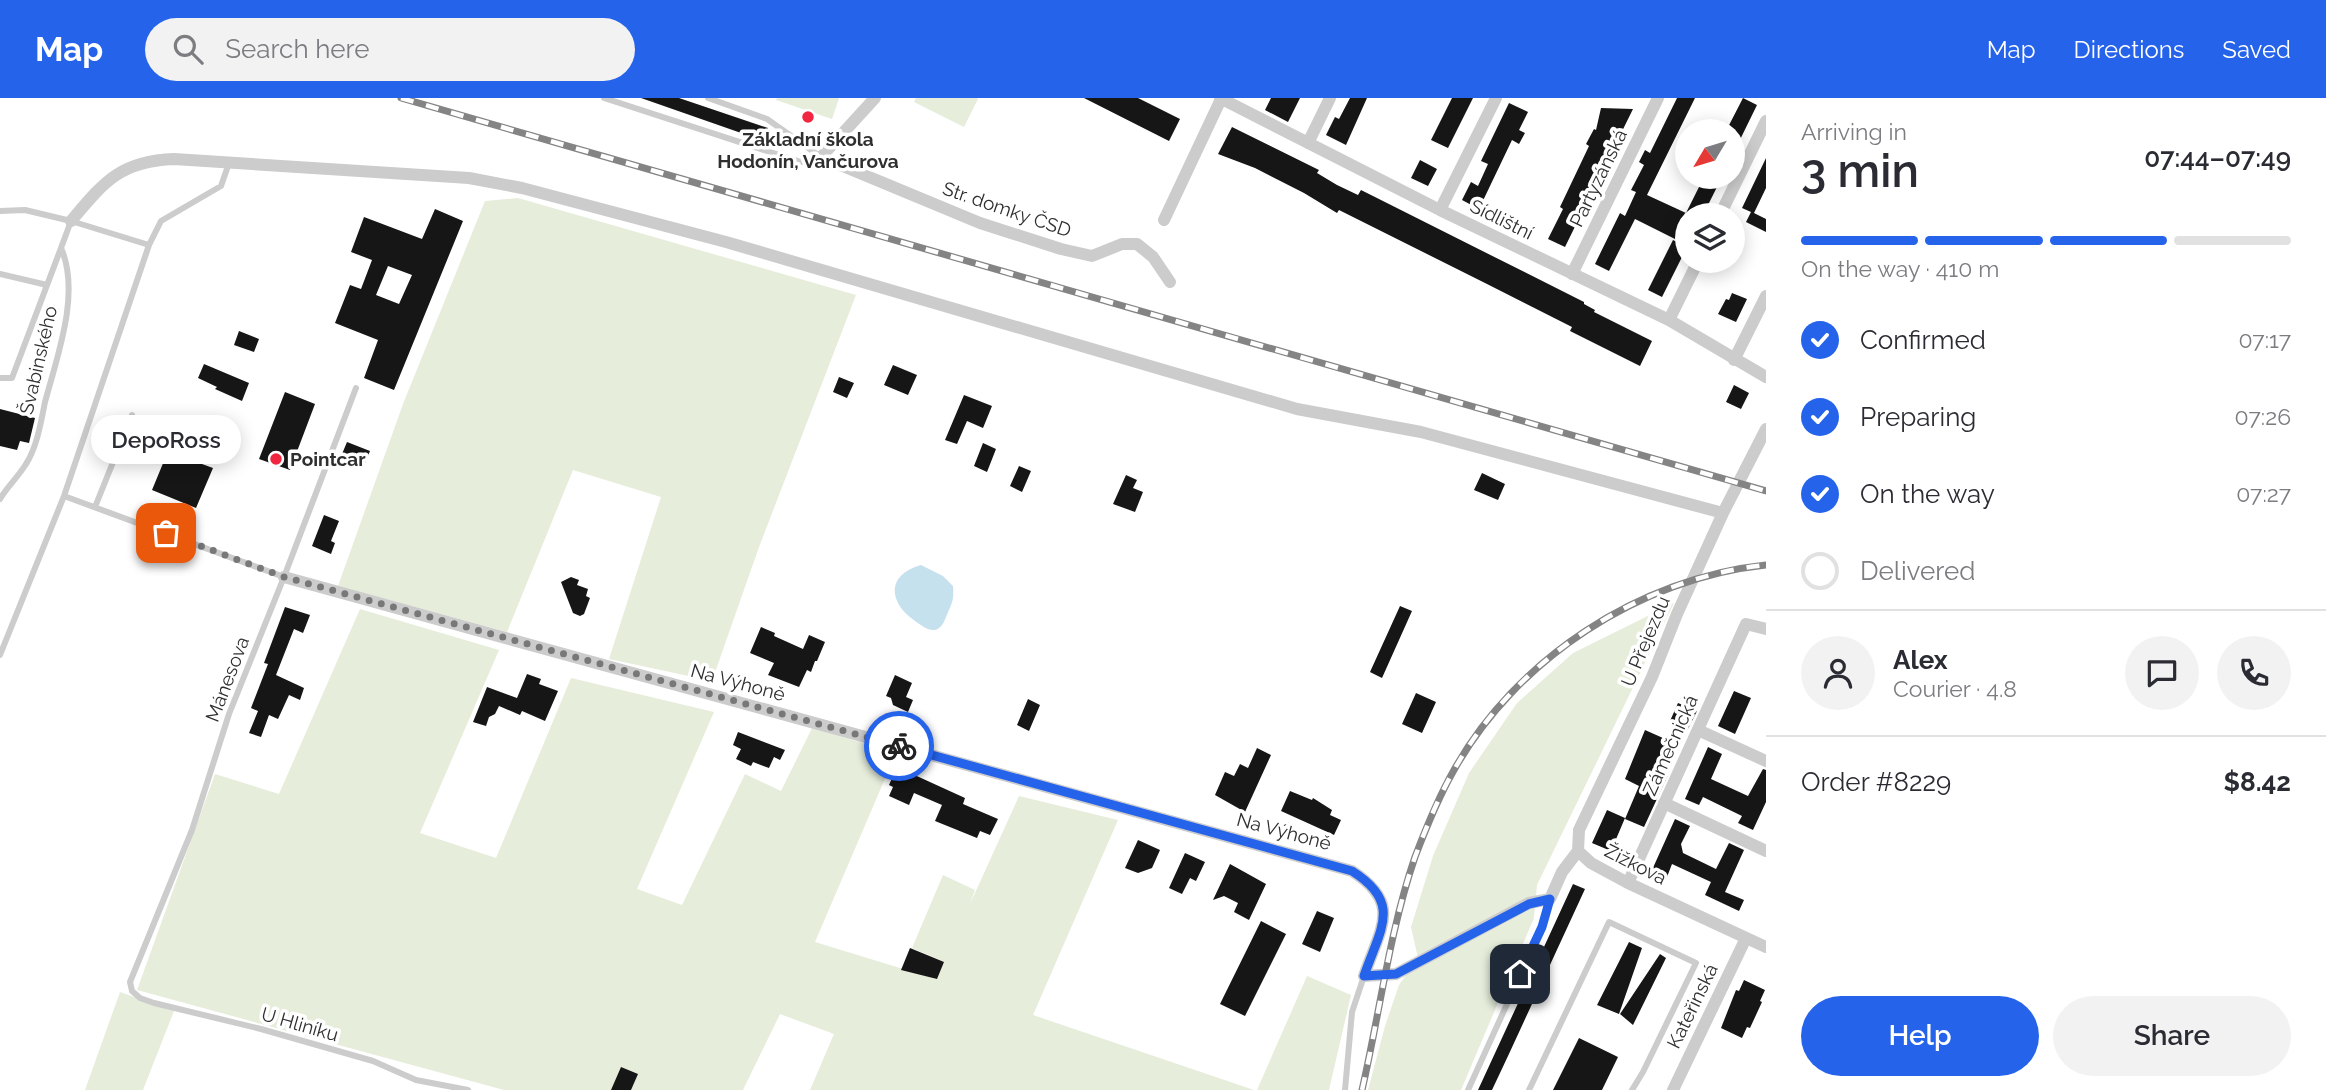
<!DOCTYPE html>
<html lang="en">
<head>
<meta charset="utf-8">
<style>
  body { margin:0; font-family:Raleway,sans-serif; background:#f2f2f3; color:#2b2b33; height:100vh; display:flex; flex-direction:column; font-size:26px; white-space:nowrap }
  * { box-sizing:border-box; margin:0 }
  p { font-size:23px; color:#7c7c81 }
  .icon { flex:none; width:38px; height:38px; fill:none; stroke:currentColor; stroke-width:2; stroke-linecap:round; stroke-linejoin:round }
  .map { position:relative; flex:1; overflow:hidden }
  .panel { display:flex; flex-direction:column; background:#fff; width:560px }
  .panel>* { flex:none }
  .needle { width:46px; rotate:232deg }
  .fabs { position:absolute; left:1675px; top:21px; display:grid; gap:14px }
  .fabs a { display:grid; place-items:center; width:70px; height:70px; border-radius:50%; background:#fff; box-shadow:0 4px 18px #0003; font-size:35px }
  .pin { position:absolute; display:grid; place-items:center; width:60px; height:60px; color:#fff; margin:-30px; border-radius:14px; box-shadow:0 4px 10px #0006 }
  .courier { position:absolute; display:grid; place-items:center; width:70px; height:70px; margin:-35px; border:5px solid #2563eb; border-radius:50%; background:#fff; color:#222; box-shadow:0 2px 9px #0007 }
  .bubble { position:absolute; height:49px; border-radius:24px; background:#fff; box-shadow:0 4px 18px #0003; font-size:23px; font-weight:600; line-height:49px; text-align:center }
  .summary em { font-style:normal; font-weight:600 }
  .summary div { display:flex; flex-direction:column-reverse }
  .summary { display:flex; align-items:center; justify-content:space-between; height:119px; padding:0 35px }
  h1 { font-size:46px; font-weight:600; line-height:52px }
  .bar { display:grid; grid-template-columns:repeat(4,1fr); gap:10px 7px; align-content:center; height:84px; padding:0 35px }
  .bar i { height:9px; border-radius:5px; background:#e1e1e2 }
  .bar .selected { background:#2563eb }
  .bar p { grid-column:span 4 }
  .line { display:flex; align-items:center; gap:18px; padding:0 35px; border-top:2px solid #e1e1e2 }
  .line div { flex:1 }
  .round { display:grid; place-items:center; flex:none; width:74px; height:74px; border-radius:37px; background:#f2f2f3 }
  ol { padding:0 35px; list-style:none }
  li { display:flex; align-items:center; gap:21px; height:77px }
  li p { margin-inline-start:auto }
  li .icon { padding:7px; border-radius:50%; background:#2563eb; color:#fff; stroke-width:4 }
  li:last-child { color:#7c7c81 }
  li i { width:38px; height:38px; border:4px solid #e1e1e2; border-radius:50% }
  .action { display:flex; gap:14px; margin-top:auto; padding:14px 35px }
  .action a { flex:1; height:80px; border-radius:42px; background:#2563eb; color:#fff; font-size:28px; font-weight:600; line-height:80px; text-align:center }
  .action a+a { background:#f2f2f3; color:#2b2b33 }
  header { display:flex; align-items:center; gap:42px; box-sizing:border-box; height:98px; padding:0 35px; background:#2563eb; color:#fff }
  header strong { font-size:33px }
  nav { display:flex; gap:38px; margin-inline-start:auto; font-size:24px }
  .search { width:490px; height:63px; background:#f2f2f3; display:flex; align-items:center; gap:18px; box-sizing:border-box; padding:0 24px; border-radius:38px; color:#7c7c81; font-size:26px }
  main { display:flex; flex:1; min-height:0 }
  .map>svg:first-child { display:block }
</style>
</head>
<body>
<header>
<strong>Map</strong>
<div class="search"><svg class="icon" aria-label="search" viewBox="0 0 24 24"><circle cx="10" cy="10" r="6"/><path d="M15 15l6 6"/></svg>Search here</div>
<nav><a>Map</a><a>Directions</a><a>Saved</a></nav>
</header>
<main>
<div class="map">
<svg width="1766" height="992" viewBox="0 0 1766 992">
  <rect width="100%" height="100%" fill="#fff"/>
  <!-- green -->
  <path fill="#e6eddb" d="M777 0H839L832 21 776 2Z
    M916 0H977L978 1 964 29 914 4Z
    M518 100 856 197 759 449 712 583 609 561 661 399 573 372 507 534 338 488 403 306 485 103Z
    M1674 505 1537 787 1534 820 1461 992H1368L1385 928 1399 887 1418 860 1411 829 1433 758 1469 675 1517 605 1573 555Z
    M360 511 499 552 420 735 496 760 571 580 714 614 637 791 682 807 745 676 781 693 812 630 896 655 815 844 936 881 944 864 912 850 943 777 975 792 970 806 1019 698 1118 722 1033 917 1254 992H810L834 936 780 916 743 992H504L137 892 215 676 279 696Z
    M1307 878 1351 897 1329 992H1257Z
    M120 894 174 913 143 992H85Z"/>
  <!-- water -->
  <path fill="#c6e1ee" d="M921 467 943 478 953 488C954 499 953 504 948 514 945 521 943 530 935 532 928 533 921 527 915 523 888 504 886 477 921 467Z"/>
  <!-- building -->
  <path fill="#161616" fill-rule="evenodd" d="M641 0H679L768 30 764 43Z
    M1084 0H1138L1180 21 1169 43Z
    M1271 0H1300L1288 24 1265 12Z
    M1350 0H1367L1346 47 1326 37 1335 19 1339 21Z
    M1452 0H1473L1448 50 1431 42Z
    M1677 0H1695L1647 97 1686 115 1704 79H1722L1703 117H1687V132L1681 144 1635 121 1609 173 1595 166 1620 115 1625 118 1636 94 1631 92 1644 67 1639 64 1645 52 1650 55Z
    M1743 0 1757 7 1732 58V33H1726Z
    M1509 5 1528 14 1519 32 1525 35 1519 46 1512 42 1479 111 1462 102 1471 84 1478 88 1488 66 1481 63Z
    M1601 10 1633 11 1599 80 1596 79 1586 98 1589 100 1565 149 1548 141 1563 111 1560 109 1589 48 1586 46 1594 31 1596 32Z
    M1232 29 1319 72 1317 75 1337 87 1358 97 1361 92 1373 98 1584 204V206L1595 212 1594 214 1652 243 1640 268 1570 233 1572 229 1487 186 1339 112 1337 115 1304 95 1255 70 1218 56Z
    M1766 60V90L1754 115 1766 121V134L1746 124 1751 114 1742 110Z
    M1420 62 1437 71 1428 88 1411 80Z
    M435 111 463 123 394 292 364 280 378 242 335 225 350 187 361 191 372 162 351 154 364 119 422 141ZM388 168 412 177 399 206 376 197Z
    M1673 142 1687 149 1662 199 1648 192Z
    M1732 195 1747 201 1736 224 1718 216 1726 201 1729 202Z
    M239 233 259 241 254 254 234 247Z
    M204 266 249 285 242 303 215 291 217 289 198 280Z
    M893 267 917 277 908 297 884 287Z
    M839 279 854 285 847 300 833 294Z
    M1734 287 1749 295 1741 311 1726 304Z
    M285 294 315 306 290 372 259 361Z
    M964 297 992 308 983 330 967 323 957 346 945 342Z
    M0 311 35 320 29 345 20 343 17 352 0 348Z
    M178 329 211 343 202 366 213 370 196 410 152 392Z
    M347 344 370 353 365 365 342 356Z
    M983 345 996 351 987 374 974 368Z
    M1019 368 1031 373 1022 394 1010 388Z
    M1482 375 1505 386 1498 402 1474 392Z
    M1126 377 1137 382 1133 390 1143 394 1135 414 1113 406Z
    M324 417 339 423 331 443 335 445 331 456 312 448Z
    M571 479 579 482 577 487 588 491 586 498 590 500 584 516 580 518 573 515 561 484Z
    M1400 508 1412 513 1382 580 1370 574Z
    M285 509 310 517 303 535 294 531 276 577 304 590 300 602 289 597 278 621 269 617 261 639 249 635 258 613 251 610 268 566 264 565Z
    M761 529 775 535 774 538 803 551 809 537 825 544 817 563H815L811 574 807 572 799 589 768 577 774 565 750 555Z
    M527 576 541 581 539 586 558 593 545 623 522 613 520 617 499 608 495 616 489 619 486 628 473 624 487 589 517 600Z
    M895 577 912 585 906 599 913 602 908 614 893 607 891 600 886 598Z
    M1734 593 1751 600 1735 636 1718 628Z
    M1416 595 1436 604 1422 635 1402 626Z
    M1028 601 1040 607 1029 633 1017 627Z
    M1678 605 1697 613 1688 631 1670 623Z
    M1645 632 1672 644 1659 673 1668 677 1644 729 1625 721 1639 688 1625 681Z
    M738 634 785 652 780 662 774 659 769 670 753 664 751 668 736 661 741 651 733 647Z
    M1708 649 1722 656 1711 681 1748 698 1763 671 1766 672V704L1753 732 1738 725 1742 718 1703 699 1699 707 1685 701Z
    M1257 650 1271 657 1245 714 1215 697 1225 674 1234 678 1240 666 1248 670Z
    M897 669 965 700 963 706 998 721 990 737 980 733 977 740 935 723 942 707 914 695 909 707 889 698 893 689 889 687Z
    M1290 693 1312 702 1313 700 1332 712 1330 717 1341 722 1334 737 1281 713Z
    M1607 712 1625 720 1611 753 1592 745Z
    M1675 721 1690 728 1681 746 1683 755 1716 771 1729 745 1744 752 1725 794 1744 802 1739 813 1705 797 1711 784 1672 766 1667 779 1652 772Z
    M1138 742 1160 752 1152 770 1138 775 1125 770Z
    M1185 755 1205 764 1196 783 1190 780 1182 796 1169 790Z
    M1230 766 1266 786 1249 822 1234 814 1238 805 1224 798 1213 802Z
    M1573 786 1585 791 1508 958 1492 992H1478Z
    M1317 813 1334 820 1320 854 1302 846Z
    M1261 823 1286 836 1245 918 1220 906Z
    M1629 844 1642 850 1619 916 1597 907Z
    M910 850 944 864 937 881 901 872Z
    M1660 856 1666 860 1633 927 1620 916Z
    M1744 882 1765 892 1760 903 1762 904 1750 930 1747 929 1742 940 1721 930 1736 892 1739 893Z
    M1579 940 1618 959 1602 992H1553Z
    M621 969 638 976 631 992H611Z"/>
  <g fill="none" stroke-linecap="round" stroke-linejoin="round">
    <!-- service -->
    <path stroke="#ccc" stroke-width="6" d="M604 0 801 64H811L821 59 767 21 708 0
      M0 113 25 112 71 123
      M0 176 47 187
      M0 280H12L61 150
      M356 290 284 479 229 616 192 732 130 884 132 893 140 900 154 905 261 931 373 963 416 982 468 992
      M64 398 284 479
      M0 401C7 389 18 379 26 366 37 349 41 324 45 304 57 259 81 195 61 150L71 123 149 147
      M95 409 132 317
      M0 557 64 398 149 147 161 123 221 88 229 65
      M1345 992 1352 914 1364 878
      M1468 992 1542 829 1550 801
      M1529 992 1609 824 1696 865 1643 974 1632 992"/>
    <!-- minor -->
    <path stroke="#ccc" stroke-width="12" d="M875 0 821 59 980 125 1061 151 1092 158 1122 146H1137L1153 159 1170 184
      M1220 0 1440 112 1669 222 1766 279
      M1308 45 1330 0
      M1440 112 1496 0
      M1720 117 1766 23
      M1164 122 1221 1
      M71 123C104 84 120 63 174 61L469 80 522 90 726 144 1297 311 1421 334 1723 415
      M1572 176 1658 0
      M1669 222 1698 163
      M1734 262 1766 198
      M284 479 1352 773C1403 806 1380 830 1364 878L1396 876 1529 805 1550 801 1562 774 1578 753
      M1698 632 1766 663
      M1664 705 1766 753
      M1578 753 1579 732 1652 579 1677 516 1723 415 1766 331
      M1578 753 1591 765 1628 785 1766 849
      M1628 785 1746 526 1766 531
      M1673 992 1746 840"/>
    <defs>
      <path id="rail" d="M401 0 1766 393
        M1362 992C1380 914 1389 835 1415 759 1426 730 1438 700 1454 672 1516 561 1640 480 1766 467"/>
    </defs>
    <!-- rail casing -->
    <use href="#rail" stroke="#848484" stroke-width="7"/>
    <!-- rail -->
    <use href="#rail" stroke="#fff" stroke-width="4.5" stroke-dasharray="13" stroke-linecap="butt"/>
  </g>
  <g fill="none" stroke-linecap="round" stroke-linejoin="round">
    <!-- done -->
    <path stroke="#787878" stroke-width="7" stroke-dasharray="0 12.6" d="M166 435 284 479 899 648"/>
    <!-- route -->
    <path stroke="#2563eb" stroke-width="9" d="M899 648 1352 773C1403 805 1380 831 1364 878L1396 876 1529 806 1550 801 1542 829 1520 876"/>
  </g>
  <!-- markers -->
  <g fill="#f12640" stroke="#fff" stroke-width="2.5">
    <circle cx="808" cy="19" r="7"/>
    <circle cx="276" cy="361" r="7"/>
  </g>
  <g text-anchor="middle" stroke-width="7" stroke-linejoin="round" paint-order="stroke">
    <!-- poi labels -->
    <g font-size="19" font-weight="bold" fill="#2f2f2f" stroke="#fff">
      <text x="808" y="48">Základní škola<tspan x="808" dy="22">Hodonín, Vančurova</tspan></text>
      <text x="290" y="368" text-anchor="start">Pointcar</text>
    </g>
    <!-- street labels -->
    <g font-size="19" fill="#2f2f2f" stroke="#fff">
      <text transform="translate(1598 80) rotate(-64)" y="7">Partyzánská</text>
      <text transform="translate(1007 111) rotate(19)" y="7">Str. domky ČSD</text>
      <text transform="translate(1502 121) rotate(26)" y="7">Sídlištní</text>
      <text transform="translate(38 262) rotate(-77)" y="7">Švabinského</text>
      <text transform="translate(1645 543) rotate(-67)" y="7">U Přejezdu</text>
      <text transform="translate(227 581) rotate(-69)" y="7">Mánesova</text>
      <text transform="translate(738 584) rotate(15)" y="7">Na Výhoně</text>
      <text transform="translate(1670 647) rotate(-66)" y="7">Zámečnická</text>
      <text transform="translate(1284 733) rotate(15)" y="7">Na Výhoně</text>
      <text transform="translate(1636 766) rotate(27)" y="7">Žižkova</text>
      <text transform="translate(1692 908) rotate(-64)" y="7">Kateřinská</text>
      <text transform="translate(300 926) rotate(16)" y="7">U Hliníku</text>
    </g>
  </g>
</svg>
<div class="fabs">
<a><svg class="needle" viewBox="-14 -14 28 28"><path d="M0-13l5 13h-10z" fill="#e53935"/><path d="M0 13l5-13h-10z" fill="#7c7c81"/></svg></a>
<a><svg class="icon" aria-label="layers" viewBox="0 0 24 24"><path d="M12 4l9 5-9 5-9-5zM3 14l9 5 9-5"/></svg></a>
</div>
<div class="pin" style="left:166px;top:435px;background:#ea580c"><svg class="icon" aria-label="bag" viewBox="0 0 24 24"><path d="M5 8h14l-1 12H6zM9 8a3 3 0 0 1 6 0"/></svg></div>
<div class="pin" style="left:1520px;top:876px;background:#1f2937"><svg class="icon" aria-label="home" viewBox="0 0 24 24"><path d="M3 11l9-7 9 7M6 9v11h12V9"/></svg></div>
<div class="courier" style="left:899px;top:648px"><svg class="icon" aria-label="bike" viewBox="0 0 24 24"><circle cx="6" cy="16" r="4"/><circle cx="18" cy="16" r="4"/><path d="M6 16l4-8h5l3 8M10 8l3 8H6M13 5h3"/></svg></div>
<div class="bubble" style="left:91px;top:317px;width:150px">DepoRoss</div>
</div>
<section class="panel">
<div class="summary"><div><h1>3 min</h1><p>Arriving in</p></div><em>07:44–07:49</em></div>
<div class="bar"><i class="selected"></i><i class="selected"></i><i class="selected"></i><i></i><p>On the way · 410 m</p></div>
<ol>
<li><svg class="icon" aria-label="check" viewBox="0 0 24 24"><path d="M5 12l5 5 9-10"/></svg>Confirmed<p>07:17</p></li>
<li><svg class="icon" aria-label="check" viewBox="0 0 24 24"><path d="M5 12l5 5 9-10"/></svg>Preparing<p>07:26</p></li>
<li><svg class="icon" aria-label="check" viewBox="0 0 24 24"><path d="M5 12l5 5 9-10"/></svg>On the way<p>07:27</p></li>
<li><i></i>Delivered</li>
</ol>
<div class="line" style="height:126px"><a class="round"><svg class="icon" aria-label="person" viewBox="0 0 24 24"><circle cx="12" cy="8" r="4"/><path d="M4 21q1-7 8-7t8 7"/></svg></a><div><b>Alex</b><p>Courier · 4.8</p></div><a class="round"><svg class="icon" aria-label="chat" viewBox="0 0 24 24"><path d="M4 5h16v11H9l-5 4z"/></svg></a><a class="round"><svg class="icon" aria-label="phone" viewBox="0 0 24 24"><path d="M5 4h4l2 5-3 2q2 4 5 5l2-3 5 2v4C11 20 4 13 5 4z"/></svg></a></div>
<div class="line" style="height:91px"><div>Order #8229</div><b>$8.42</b></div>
<div class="action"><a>Help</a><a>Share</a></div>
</section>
</main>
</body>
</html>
